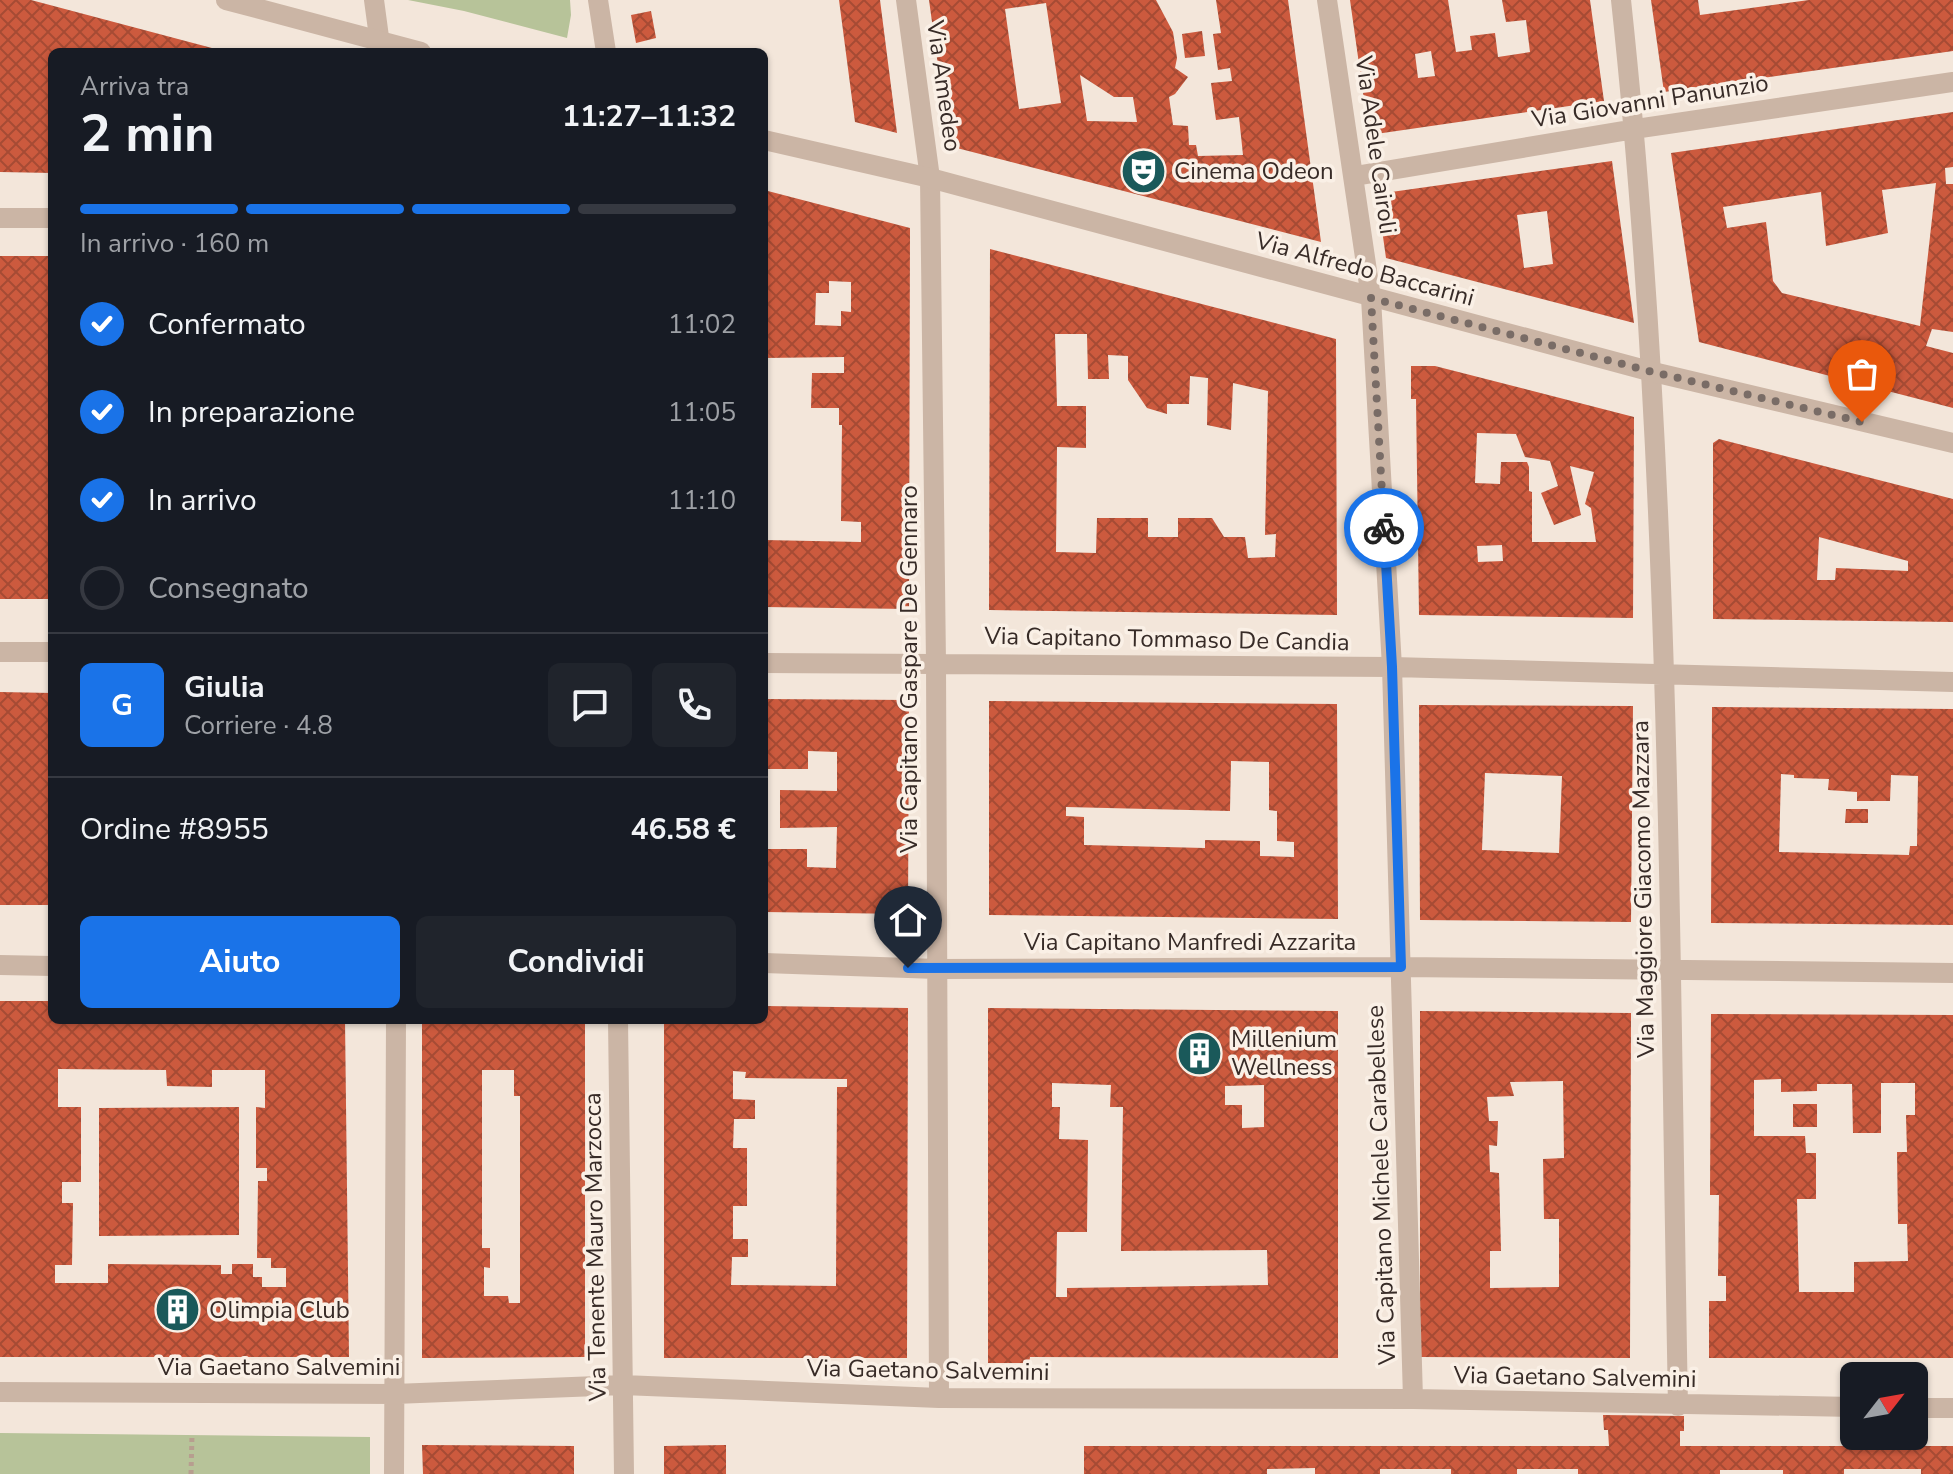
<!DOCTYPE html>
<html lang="it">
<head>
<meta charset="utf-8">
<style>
  body { margin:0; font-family:"Nunito Sans",sans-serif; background:#20242c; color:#f1f3f6; height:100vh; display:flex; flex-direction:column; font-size:30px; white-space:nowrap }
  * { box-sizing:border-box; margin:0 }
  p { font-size:26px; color:#9ea1a6 }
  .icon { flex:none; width:44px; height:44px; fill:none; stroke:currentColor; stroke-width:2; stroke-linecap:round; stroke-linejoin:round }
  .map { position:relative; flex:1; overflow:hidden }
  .panel { position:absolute; left:48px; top:48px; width:720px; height:976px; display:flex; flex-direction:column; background:#171b24; border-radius:12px; box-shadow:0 2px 6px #0004 }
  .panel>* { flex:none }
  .needle { width:52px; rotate:59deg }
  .buttons { position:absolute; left:1840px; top:1362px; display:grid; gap:16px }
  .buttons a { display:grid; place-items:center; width:88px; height:88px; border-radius:12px; background:#171b24; box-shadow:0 2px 6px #0004; font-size:40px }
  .pin { position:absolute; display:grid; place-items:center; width:68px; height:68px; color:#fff; margin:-82px -34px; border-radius:50% 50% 50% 0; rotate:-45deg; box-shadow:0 0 8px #0007 }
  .pin .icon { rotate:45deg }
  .courier { position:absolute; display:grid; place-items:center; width:80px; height:80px; margin:-40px; border:6px solid #1a73e8; border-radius:50%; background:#fff; color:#222; box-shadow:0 2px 10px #0007 }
  .summary em { font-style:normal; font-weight:700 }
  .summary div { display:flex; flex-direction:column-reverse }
  .summary { display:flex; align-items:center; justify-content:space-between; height:136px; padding:0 32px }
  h1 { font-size:52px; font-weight:700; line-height:60px }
  .bar { display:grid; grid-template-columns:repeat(4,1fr); gap:12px 8px; align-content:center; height:96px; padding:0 32px }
  .bar i { height:10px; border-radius:6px; background:#363941 }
  .bar .active { background:#1a73e8 }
  .bar p { grid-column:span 4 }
  .line { display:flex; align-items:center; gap:20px; padding:0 32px; border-top:2px solid #363941 }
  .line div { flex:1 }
  .round { display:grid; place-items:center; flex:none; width:84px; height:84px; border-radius:12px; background:#20242c }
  ol { padding:0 32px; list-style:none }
  li { display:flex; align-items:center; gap:24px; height:88px }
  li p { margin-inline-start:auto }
  li .icon { padding:8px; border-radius:50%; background:#1a73e8; color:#fff; stroke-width:4 }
  li:last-child { color:#9ea1a6 }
  li i { width:44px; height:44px; border:4px solid #363941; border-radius:50% }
  .action { display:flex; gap:16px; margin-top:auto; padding:16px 32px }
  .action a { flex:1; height:92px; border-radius:12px; background:#1a73e8; color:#fff; font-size:32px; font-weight:700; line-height:92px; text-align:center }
  .action a+a { background:#20242c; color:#f1f3f6 }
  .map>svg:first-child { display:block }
</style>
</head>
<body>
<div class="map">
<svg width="1953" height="1474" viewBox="0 0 1953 1474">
  <defs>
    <pattern id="building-cross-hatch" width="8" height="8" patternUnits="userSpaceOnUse" patternTransform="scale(2)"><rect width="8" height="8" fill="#cc5a3e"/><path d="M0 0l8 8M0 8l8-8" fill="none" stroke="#a64b34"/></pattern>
  </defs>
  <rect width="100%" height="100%" fill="#f3e6da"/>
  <!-- park -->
  <path fill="#b7c399" d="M408 0H570L571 15 567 38 464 11Z
    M0 1433 370 1437V1474H0Z"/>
  <!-- building -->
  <path fill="url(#building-cross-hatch)" fill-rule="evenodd" d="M0 0H31L227 52H52V173L0 172Z
    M839 0H880L897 133 855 122Z
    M929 0H1156L1173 32 1177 58 1175 68 1188 77 1175 94 1169 97 1173 125 1188 126 1189 145H1196L1198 156 1243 155 1239 117 1216 120 1211 83 1232 81 1230 68 1218 70 1213 34 1221 33 1216 0H1288L1321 242 949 146ZM1046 3 1061 103 1019 109 1005 9ZM1080 75 1114 97H1133L1137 122 1087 121Z
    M1350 0H1448L1456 52 1472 50 1470 36 1495 33 1498 57 1530 52 1526 20 1506 22 1502 0H1590L1604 101 1369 135ZM1431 51 1435 76 1418 78 1415 54Z
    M1651 0H1698L1700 15 1809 0H1953V51L1664 92Z
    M651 11 656 38 636 43 631 15Z
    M1202 31 1205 56 1185 58 1182 34Z
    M1953 112V167L1945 168 1946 184H1953V332L1932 329 1926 346 1953 353V408L1699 342 1671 153ZM1936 183 1920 326 1782 293 1773 281 1766 222 1727 228 1723 207 1821 192 1826 246 1888 233 1882 190Z
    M1612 161 1634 323 1386 258 1377 194ZM1547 211 1553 264 1524 268 1517 215Z
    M764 190 910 228 909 609 764 607V540L861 542V522L841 521 842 425H839V408H811L812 373H844V357L764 358ZM829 281 851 282V312L841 311V326L815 325 816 293H829Z
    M990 249 1336 339 1337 615 989 610ZM1055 334H1087L1088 379H1109L1108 355 1128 356V380L1147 408 1167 414V404H1189L1190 376 1208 378 1207 425 1231 430 1233 383 1268 391 1265 535 1276 534 1275 557 1248 558 1245 537H1224L1212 518H1178V537H1148V518H1097L1096 553 1056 552 1057 447 1086 448V406H1057Z
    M0 256H52V599H0Z
    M1411 366H1435L1634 417 1633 618 1419 615 1416 399H1411ZM1477 433 1516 434 1525 457 1550 461 1558 486 1541 493 1554 525 1581 515 1570 466 1594 472 1585 504 1591 508 1596 542H1532V492L1529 491V467L1527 462H1501L1500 484 1475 483ZM1502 545 1503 561 1478 562 1477 546Z
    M1719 439 1953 499V622L1713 619V443ZM1819 537 1908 561V571L1836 568 1835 580H1817Z
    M0 692 52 693V905H0Z
    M764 699 909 700 908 914 764 912V849H807V867L836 868 837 827 780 828V790L837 791V752L808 751V769H764Z
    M989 701 1337 704 1338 919 989 915ZM1231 761 1269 762V810L1277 811V841L1294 842V857L1260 856V841L1205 840V848L1084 845V817L1066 816V807L1230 811Z
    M1419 705 1633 706 1631 922 1420 920ZM1485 773 1562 776 1559 853 1482 850Z
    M1712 707 1953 709V925L1711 923ZM1781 774 1794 775V778L1829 779 1828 790 1857 792V801H1890L1891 775 1918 776 1917 846H1910L1909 855 1779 852Z
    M1846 809H1868V823H1845Z
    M0 1001H52V1020H345L349 1357H0ZM58 1069 166 1070 167 1086 212 1087V1070H265V1108L256 1107V1168H267V1181H258L257 1258H271V1268H286V1287H262V1277H253V1264H232V1274H221V1265L108 1264V1283H55V1265H72L73 1203H62V1182H81V1107H58Z
    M764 1006 908 1008 907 1358H664V1020H764ZM733 1071 746 1072 745 1078 847 1079V1087H837L836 1286 731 1285 732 1257H748V1239H733V1206H747V1148H733L734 1119H755V1100L733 1099Z
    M988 1008 1338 1011V1358L1030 1357 1029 1363H988ZM1052 1083 1111 1085 1110 1107H1123L1121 1251 1267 1250 1268 1285 1067 1288V1297H1056L1057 1232H1087L1088 1140 1059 1139 1060 1107H1052ZM1264 1085V1127L1242 1128V1105H1225V1086Z
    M1420 1011 1631 1013 1630 1358 1420 1357ZM1563 1081 1564 1158 1543 1159 1544 1219H1559V1287L1490 1288V1251H1501L1499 1173 1490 1172 1489 1145 1497 1146 1498 1121H1489L1487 1097 1514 1096 1510 1082Z
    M1711 1014 1953 1015V1358H1709V1301H1726V1276H1718L1719 1195H1710ZM1781 1079V1092L1817 1091V1084H1852L1853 1133H1881V1083H1915V1115H1906L1907 1152H1897L1898 1224H1907L1908 1261 1854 1262V1292H1799L1797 1199H1816V1153H1806L1805 1136H1754V1080Z
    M422 1020H585V1357L422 1358ZM482 1070H514V1096H520V1303H509L508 1296H484V1267L490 1268V1248H482Z
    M1793 1104H1817V1127H1793Z
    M239 1107V1235L99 1236V1108Z
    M1603 1415 1684 1416V1431H1680V1446H1953V1474H1921V1469H1844V1474H1783V1470H1720V1474H1578V1469H1517V1474H1451V1469H1380V1474H1315V1468L1267 1469V1474H1084V1446H1609L1608 1430H1604Z
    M422 1445 574 1446V1474H423Z
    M726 1445V1474H664V1446Z"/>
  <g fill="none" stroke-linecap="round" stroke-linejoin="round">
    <!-- path -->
    <path stroke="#b79e8f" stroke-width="5" stroke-dasharray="4 4" stroke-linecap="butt" d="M191 1474 192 1435"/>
    <!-- minor -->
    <path stroke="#cbb5a5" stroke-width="20" d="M374 0 381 52
      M598 0 606 52
      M906 0 930 178 936 663 939 1398
      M1327 0 1371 298 1392 667 1413 1399
      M1621 0C1671 466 1669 938 1678 1406
      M1355 176 1635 129 1953 82
      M0 218H52
      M0 652H52
      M764 663 1392 667 1953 682
      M764 963 937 969 1401 967 1953 973
      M0 965 52 966
      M618 1020 624 1474
      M0 1392 394 1394 623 1385 939 1398 1413 1399 1854 1407
      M1914 1408H1953
      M394 1474 396 1020"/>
    <!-- tertiary -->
    <path stroke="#cbb5a5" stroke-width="20" d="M226 0 421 52
      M764 140 930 178 1649 371 1953 443"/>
  </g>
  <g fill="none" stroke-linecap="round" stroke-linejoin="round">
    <!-- done -->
    <path stroke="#796c66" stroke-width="8" stroke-dasharray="0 14.4" d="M1384 528 1371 298 1649 371 1862 422"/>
    <!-- route -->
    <path stroke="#1a73e8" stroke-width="10" d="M908 968 1401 967 1392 667 1384 528"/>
  </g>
  <!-- icons -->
  <defs>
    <symbol id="theatre-disc" viewBox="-11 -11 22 22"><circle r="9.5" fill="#1a595a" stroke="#faf0e6"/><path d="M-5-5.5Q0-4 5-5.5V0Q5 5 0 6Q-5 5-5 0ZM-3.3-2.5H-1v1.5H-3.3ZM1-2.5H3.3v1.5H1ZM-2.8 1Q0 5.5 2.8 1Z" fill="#fff"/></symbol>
    <symbol id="building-disc" viewBox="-11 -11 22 22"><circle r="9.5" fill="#1a595a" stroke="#faf0e6"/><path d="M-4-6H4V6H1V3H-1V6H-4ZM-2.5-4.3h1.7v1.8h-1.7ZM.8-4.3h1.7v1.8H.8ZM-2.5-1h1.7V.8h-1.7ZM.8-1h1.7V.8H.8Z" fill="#fff"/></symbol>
  </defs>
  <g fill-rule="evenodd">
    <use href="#theatre-disc" x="1118" y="146" width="51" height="51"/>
    <use href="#building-disc" x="1174" y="1028" width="51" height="51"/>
    <use href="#building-disc" x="152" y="1284" width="51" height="51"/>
  </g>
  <g text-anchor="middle" stroke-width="7" stroke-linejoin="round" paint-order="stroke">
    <!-- street labels -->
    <g font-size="24" fill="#372b27" stroke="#faf0e6">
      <text transform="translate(944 86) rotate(82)" y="8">Via Amedeo</text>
      <text transform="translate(1650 101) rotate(-9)" y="8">Via Giovanni Panunzio</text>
      <text transform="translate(1376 145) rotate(82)" y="8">Via Adele Cairoli</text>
      <text transform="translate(1365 269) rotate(15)" y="8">Via Alfredo Baccarini</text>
      <text transform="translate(1167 639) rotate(1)" y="8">Via Capitano Tommaso De Candia</text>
      <text transform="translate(909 669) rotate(-90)" y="8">Via Capitano Gaspare De Gennaro</text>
      <text transform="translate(1643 889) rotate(-91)" y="8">Via Maggiore Giacomo Mazzara</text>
      <text x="1190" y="950">Via Capitano Manfredi Azzarita</text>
      <text transform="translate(1381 1185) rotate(-92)" y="8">Via Capitano Michele Carabellese</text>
      <text transform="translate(595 1247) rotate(-91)" y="8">Via Tenente Mauro Marzocca</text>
      <text x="279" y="1375">Via Gaetano Salvemini</text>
      <text transform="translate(928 1370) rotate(1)" y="8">Via Gaetano Salvemini</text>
      <text transform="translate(1575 1377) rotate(1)" y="8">Via Gaetano Salvemini</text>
    </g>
    <!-- poi labels -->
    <g font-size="24" fill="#372b27" stroke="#faf0e6" text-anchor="start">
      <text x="1174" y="179">Cinema Odeon</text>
      <text x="1231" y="1047">Millenium<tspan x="1231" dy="28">Wellness</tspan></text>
      <text x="209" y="1318">Olimpia Club</text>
    </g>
  </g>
</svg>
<div class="buttons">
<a><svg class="needle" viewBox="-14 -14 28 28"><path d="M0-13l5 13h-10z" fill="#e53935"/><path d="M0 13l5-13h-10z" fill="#9ea1a6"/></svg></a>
</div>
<div class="pin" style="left:1862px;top:422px;background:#ea580c"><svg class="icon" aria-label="bag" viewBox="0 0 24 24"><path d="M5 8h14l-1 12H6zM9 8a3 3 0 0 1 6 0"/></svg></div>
<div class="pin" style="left:908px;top:968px;background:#1f2937"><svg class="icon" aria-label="home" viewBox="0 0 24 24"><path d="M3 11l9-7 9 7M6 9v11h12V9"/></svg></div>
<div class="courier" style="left:1384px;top:528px"><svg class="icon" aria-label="bike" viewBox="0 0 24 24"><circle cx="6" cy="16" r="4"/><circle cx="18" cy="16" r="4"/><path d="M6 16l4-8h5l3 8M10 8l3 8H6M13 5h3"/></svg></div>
<section class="panel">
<div class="summary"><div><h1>2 min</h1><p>Arriva tra</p></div><em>11:27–11:32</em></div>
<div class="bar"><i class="active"></i><i class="active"></i><i class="active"></i><i></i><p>In arrivo · 160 m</p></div>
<ol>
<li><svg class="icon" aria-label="check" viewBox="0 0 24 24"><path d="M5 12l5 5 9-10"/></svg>Confermato<p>11:02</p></li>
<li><svg class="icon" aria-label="check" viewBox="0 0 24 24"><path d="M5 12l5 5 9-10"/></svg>In preparazione<p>11:05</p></li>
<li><svg class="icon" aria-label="check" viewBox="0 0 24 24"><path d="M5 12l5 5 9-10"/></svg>In arrivo<p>11:10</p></li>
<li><i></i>Consegnato</li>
</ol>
<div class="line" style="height:144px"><b class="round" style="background:#1a73e8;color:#fff">G</b><div><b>Giulia</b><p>Corriere · 4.8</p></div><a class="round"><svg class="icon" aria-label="chat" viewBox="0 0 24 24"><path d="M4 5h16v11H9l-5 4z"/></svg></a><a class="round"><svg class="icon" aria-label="phone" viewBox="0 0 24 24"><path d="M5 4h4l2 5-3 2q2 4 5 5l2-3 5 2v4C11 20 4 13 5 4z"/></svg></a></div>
<div class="line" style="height:104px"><div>Ordine #8955</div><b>46.58 €</b></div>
<div class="action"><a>Aiuto</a><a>Condividi</a></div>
</section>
</div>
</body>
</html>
